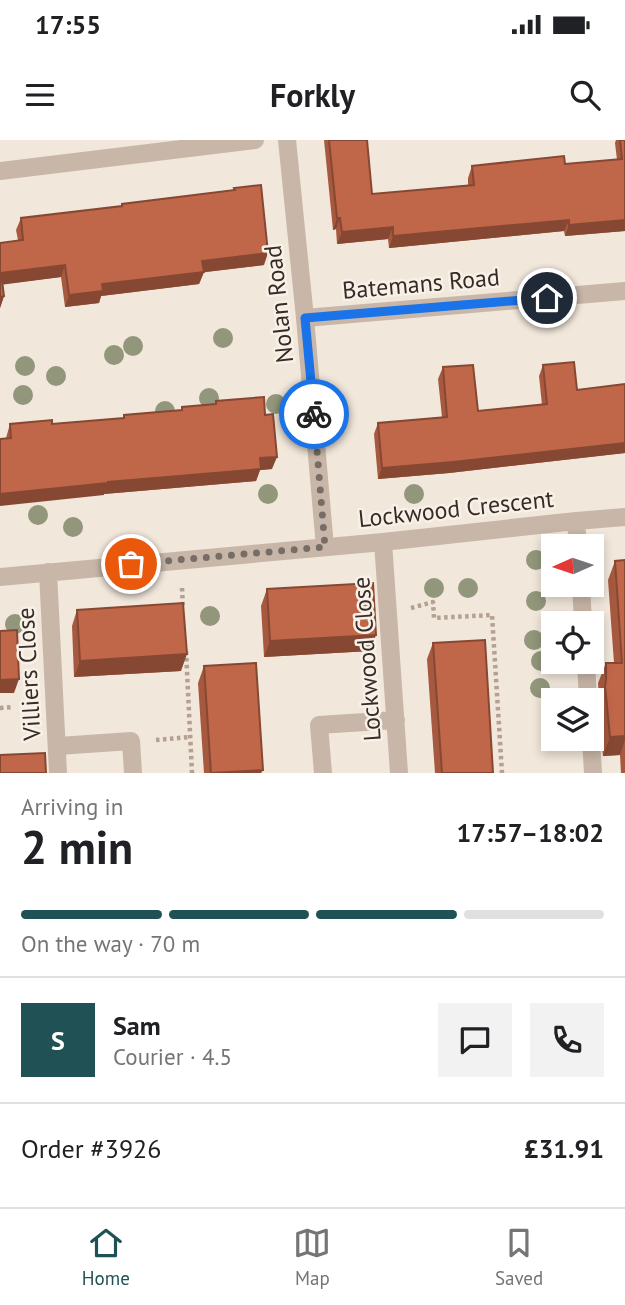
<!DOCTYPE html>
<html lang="en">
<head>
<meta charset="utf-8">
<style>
  body { margin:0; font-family:"PT Sans",sans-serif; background:#f2f2f2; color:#202124; height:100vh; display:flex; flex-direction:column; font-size:26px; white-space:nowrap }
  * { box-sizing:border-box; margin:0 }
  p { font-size:23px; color:#757577 }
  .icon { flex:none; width:38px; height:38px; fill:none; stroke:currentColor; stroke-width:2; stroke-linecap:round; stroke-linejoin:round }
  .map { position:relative; height:633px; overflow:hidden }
  .details { display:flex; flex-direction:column; background:#fff; flex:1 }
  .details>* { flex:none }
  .needle { width:46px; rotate:267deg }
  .tools { position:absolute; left:541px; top:394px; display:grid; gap:14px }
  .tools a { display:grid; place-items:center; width:63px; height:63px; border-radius:0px; background:#fff; box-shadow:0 4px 10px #0003; font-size:35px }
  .pin { position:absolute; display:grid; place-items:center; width:60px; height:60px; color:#fff; margin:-30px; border:4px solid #fff; border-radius:50%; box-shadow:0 2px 7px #0007 }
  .courier { position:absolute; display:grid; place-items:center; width:70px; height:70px; margin:-35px; border:5px solid #1a73e8; border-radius:50%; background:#fff; color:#222; box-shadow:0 2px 9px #0007 }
  .head em { font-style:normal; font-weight:700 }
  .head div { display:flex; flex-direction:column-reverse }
  .head { display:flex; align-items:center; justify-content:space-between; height:119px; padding:0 21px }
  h1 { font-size:46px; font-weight:700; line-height:52px }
  .bar { display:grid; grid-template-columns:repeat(4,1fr); gap:10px 7px; align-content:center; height:84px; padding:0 21px }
  .bar i { height:9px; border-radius:5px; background:#e0e0e0 }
  .bar .current { background:#1f5155 }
  .bar p { grid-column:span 4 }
  .line { display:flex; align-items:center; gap:18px; padding:0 21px; border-top:2px solid #e0e0e0 }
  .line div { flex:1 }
  .round { display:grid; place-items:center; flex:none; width:74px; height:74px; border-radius:0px; background:#f2f2f2 }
  .status { display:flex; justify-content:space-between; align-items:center; height:49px; padding:0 35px; background:#fff; direction:ltr }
  .status svg { height:19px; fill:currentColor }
  header { display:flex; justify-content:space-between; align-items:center; height:91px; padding:0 21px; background:#fff; font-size:32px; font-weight:700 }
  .tabs { display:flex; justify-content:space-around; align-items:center; height:98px; border-top:2px solid #e0e0e0; background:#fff; font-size:19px; color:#757577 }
  .tabs a { display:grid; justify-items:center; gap:4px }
  .tabs .current { color:#1f5155 }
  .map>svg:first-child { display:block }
</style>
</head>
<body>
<div class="status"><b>17:55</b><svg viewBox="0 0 49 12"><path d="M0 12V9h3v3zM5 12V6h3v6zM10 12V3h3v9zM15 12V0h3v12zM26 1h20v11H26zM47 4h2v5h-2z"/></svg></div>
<header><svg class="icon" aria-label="menu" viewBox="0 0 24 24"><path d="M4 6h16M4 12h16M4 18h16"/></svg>Forkly<svg class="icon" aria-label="search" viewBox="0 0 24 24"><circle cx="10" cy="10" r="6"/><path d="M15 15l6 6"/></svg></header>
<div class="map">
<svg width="625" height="633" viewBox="0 0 625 633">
  <rect width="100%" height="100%" fill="#f1e7db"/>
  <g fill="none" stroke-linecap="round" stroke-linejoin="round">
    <!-- path -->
    <path stroke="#b4a192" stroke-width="4.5" stroke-dasharray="3.5 3.5" stroke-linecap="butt" d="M182 448 183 468
      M411 468 433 462 434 478 492 475 502 633
      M186 511 192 633
      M0 568 13 567
      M156 600 190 597"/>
    <!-- minor -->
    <path stroke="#c8b7a8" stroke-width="18" d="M287 0 305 178 325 407
      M0 31 255 0
      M305 178 625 151
      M576 381 578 406
      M383 402 399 633
      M48 432 58 633
      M0 437 383 402 576 381 625 377
      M581 444 583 483
      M586 522 588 560
      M591 598 593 633
      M58 606 131 601 133 633
      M323 633 319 585 396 580"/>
  </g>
  <!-- trees -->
  <g fill="#92967b">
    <circle cx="223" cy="198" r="10"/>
    <circle cx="133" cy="206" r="10"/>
    <circle cx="114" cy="215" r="10"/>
    <circle cx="25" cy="226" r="10"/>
    <circle cx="56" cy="236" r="10"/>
    <circle cx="23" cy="255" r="10"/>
    <circle cx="209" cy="258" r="10"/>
    <circle cx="276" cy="264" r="10"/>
    <circle cx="165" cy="271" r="10"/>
    <circle cx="268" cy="354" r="10"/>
    <circle cx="414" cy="354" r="10"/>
    <circle cx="38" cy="375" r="10"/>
    <circle cx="73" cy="387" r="10"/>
    <circle cx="536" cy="420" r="10"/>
    <circle cx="434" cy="448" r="10"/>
    <circle cx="468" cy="448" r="10"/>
    <circle cx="536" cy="461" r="10"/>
    <circle cx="210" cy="476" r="10"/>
    <circle cx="15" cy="484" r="10"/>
    <circle cx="534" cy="500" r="10"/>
    <circle cx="541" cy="521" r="10"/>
    <circle cx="540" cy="548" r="10"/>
  </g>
  <!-- wall -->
  <path fill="#a6593f" d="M324 0H368L367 2 372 54 468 45V38L472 26 565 24 617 20 615 3 616 0H625V91L565 96 564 91 389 108 388 99 337 104 336 89 333 90Z
    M234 48 264 125 204 132 199 144 101 156 99 163 65 167 61 137 3 144 4 156 0 168V103L18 100 16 90 21 78 121 66 233 50Z
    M543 225 577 250 625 244V313L449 333 378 339 374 294 378 283 442 277 438 239 443 227 478 271 542 265 539 236Z
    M216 261 265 275 272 329 260 330 256 341 104 354V355L6 298 10 284H52L123 278 124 275 181 270 182 267 215 264Z
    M625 420V633H621L620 615 603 616 598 566 599 559 598 543 606 523H614L608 440 615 421Z
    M267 449 370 511 264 517 261 466Z
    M77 470 181 531 74 537 72 486Z
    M433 503 493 633H435L427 519Z
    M204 526 261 633H204L198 543Z"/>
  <!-- shaded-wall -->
  <path fill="#874833" d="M337 78H340L336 89 333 90Z
    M569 80 564 91 389 108 393 96Z
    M625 80V91L565 96 569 85Z
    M393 87 388 99 337 104 342 92Z
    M268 113 264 125 198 133 202 121Z
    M65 125 61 137 0 145 1 133Z
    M204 132 199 144 101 156 99 163 65 167 69 155 102 144Z
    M4 156 0 168V157Z
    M625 303V313L449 333 378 339 382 328Z
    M277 317 272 329 260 330 256 341 104 354V355L0 366V354L108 342 260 318Z
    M376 495 370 511 264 517 270 501Z
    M187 514 181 531 74 537 80 521Z
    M19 539 14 553H0V540Z
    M625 596V600L620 615 603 616 610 597Z
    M263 630 261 633H210Z"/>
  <!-- building -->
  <path fill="#c16749" stroke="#874833" stroke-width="2" d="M329 0H367L372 54 474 45 472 26 564 16 565 24 622 19 620 0H625V80L569 85V80L393 96V87L342 92 340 78H337Z
    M261 45 268 113 202 121 204 132 102 144 103 151 69 155 65 125 1 133 4 156 0 157V103L23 100 21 78 122 66V64L235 50 234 48Z
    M574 222 577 250 625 244V303L453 322 382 328 378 283 447 277 443 227 473 225 478 271 547 264 543 225Z
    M264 257 265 275 273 274 277 317 260 318 261 329 108 342V343L0 354V299L11 298 10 284 52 280V284L124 278V275L182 270V267L216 264V261Z
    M625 420V596L610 597 605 546 606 540V523H622L615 421Z
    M373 443 376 495 270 501 267 449Z
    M183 463 187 514 80 521 77 470Z
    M17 490 19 539 0 540V491Z
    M485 500 493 633H442L433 503Z
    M256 523 263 630 211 633 204 526Z
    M45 613 46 633H0V615Z"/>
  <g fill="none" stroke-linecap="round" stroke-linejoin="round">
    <!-- done -->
    <path stroke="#776d67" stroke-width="7" stroke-dasharray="0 12.6" d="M131 424 325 407 314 274"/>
    <!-- route -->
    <path stroke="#1a73e8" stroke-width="9" d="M314 274 305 178 547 158"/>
  </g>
  <g text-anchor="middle" stroke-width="5" stroke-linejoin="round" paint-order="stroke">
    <!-- street labels -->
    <g font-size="24" fill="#352c28" stroke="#f9f1e7">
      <text transform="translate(421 144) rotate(-5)" y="8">Batemans Road</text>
      <text transform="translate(279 164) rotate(-96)" y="8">Nolan Road</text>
      <text transform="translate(456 369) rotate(-6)" y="8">Lockwood Crescent</text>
      <text transform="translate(367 519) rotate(-94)" y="8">Lockwood Close</text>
      <text transform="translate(29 534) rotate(-93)" y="8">Villiers Close</text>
    </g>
  </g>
</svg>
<div class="tools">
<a><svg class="needle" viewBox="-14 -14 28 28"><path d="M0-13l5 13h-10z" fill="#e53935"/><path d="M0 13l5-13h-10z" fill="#757577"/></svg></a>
<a><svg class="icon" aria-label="locate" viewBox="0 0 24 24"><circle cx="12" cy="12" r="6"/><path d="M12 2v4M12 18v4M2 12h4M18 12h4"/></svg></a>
<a><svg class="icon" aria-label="layers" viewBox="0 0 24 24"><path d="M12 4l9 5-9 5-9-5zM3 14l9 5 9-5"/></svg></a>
</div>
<div class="pin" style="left:131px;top:424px;background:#ea580c"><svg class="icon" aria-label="bag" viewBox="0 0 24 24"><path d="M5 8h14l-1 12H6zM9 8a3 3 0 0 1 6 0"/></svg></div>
<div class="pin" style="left:547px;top:158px;background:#1f2937"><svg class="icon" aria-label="home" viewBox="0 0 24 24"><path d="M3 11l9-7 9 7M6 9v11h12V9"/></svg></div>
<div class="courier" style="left:314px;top:274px"><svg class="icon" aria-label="bike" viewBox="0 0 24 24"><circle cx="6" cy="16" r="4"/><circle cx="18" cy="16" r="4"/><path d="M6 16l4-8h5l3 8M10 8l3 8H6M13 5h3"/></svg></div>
</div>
<section class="details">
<div class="head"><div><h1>2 min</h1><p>Arriving in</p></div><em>17:57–18:02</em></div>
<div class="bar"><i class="current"></i><i class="current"></i><i class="current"></i><i></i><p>On the way · 70 m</p></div>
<div class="line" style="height:126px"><b class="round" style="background:#1f5155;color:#fff">S</b><div><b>Sam</b><p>Courier · 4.5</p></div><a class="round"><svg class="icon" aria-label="chat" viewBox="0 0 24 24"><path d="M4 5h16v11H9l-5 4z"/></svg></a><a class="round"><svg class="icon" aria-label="phone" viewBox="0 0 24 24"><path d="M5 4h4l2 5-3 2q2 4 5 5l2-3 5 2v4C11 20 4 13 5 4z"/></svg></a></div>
<div class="line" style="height:91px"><div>Order #3926</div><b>£31.91</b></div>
</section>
<nav class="tabs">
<a class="current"><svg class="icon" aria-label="home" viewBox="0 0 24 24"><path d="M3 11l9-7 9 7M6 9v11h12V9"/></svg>Home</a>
<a><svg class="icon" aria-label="map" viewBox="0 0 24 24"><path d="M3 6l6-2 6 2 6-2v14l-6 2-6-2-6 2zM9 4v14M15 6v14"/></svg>Map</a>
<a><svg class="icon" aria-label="saved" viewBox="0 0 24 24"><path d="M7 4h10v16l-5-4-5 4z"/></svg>Saved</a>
</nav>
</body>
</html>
